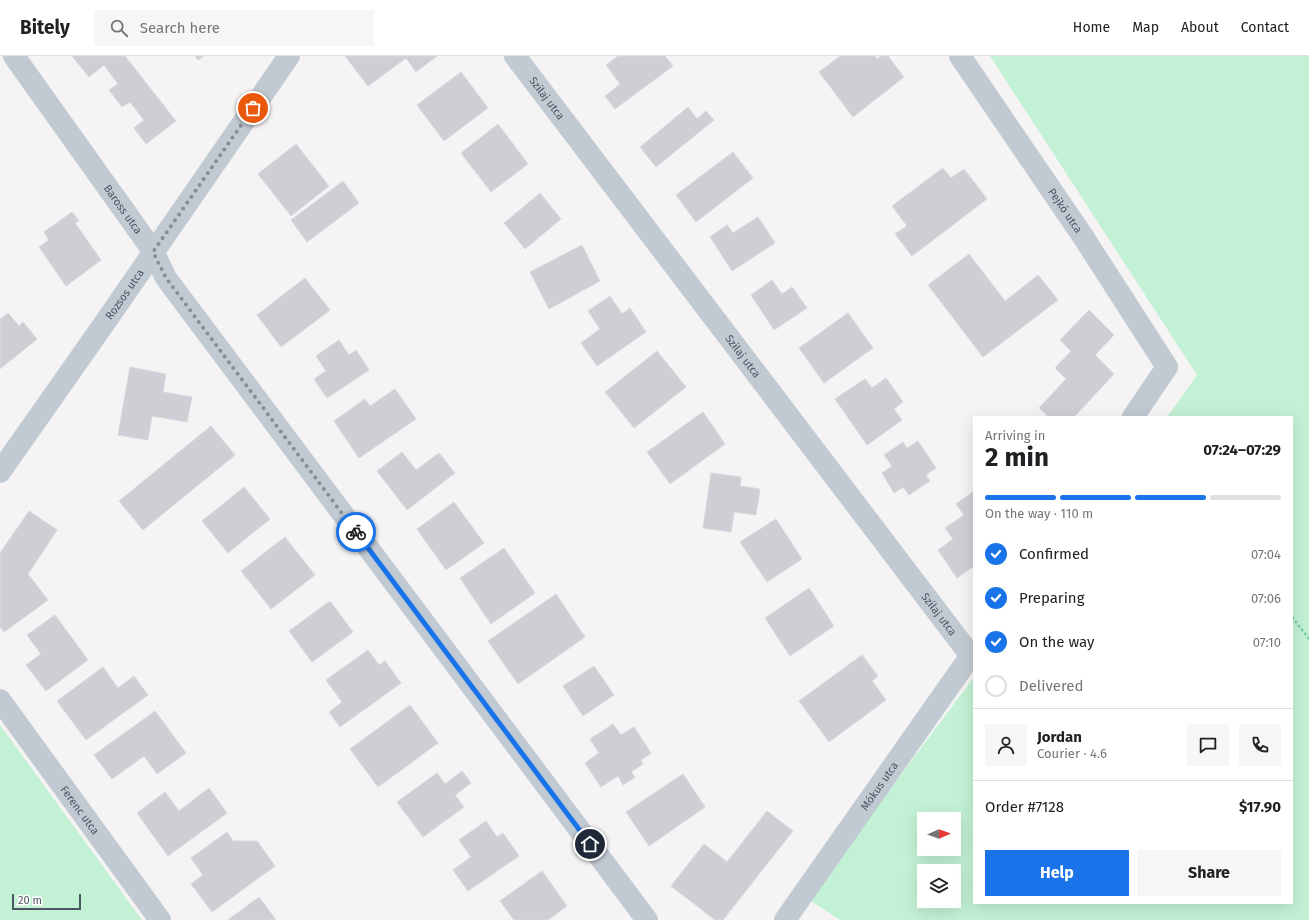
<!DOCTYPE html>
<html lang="en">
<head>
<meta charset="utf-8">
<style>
  body { margin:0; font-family:"Fira Sans",sans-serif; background:#f6f6f6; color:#202124; height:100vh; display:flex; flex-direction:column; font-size:15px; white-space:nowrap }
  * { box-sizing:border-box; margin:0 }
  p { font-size:13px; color:#757577 }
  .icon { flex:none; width:22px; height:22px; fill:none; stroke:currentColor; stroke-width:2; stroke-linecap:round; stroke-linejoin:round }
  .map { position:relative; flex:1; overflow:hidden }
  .panel { position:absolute; left:973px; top:360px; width:320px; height:488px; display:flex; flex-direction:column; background:#fff; border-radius:0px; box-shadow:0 4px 16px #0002 }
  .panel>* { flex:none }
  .needle { width:26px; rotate:88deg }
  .buttons { position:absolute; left:917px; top:756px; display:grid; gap:8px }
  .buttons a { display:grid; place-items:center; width:44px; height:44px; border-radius:0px; background:#fff; box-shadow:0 4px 16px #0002; font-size:20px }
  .scale { position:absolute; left:12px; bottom:10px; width:69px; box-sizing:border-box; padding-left:4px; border:2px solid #4a5661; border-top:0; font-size:11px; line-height:14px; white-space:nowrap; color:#4a5661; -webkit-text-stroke:3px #fff; paint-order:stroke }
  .pin { position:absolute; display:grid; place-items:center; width:34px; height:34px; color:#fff; margin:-17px; border:2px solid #fff; border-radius:50%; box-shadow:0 1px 4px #0007 }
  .courier { position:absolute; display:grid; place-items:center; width:40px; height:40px; margin:-20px; border:3px solid #1a73e8; border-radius:50%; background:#fff; color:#222; box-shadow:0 1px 5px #0007 }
  .headline em { font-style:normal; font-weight:700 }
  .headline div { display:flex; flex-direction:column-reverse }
  .headline { display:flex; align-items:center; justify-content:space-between; height:68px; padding:0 12px }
  h1 { font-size:26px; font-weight:700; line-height:30px }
  .bar { display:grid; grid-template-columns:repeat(4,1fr); gap:6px 4px; align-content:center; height:48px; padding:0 12px }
  .bar i { height:5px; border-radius:3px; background:#e0e0e0 }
  .bar .on { background:#1a73e8 }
  .bar p { grid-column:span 4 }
  .line { display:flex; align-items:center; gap:10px; padding:0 12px; border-top:1px solid #e0e0e0 }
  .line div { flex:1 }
  .round { display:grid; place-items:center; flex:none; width:42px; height:42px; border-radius:0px; background:#f6f6f6 }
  ol { padding:0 12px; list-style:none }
  li { display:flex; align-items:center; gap:12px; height:44px }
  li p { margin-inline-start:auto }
  li .icon { padding:4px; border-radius:50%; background:#1a73e8; color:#fff; stroke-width:4 }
  li:last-child { color:#757577 }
  li i { width:22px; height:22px; border:2px solid #e0e0e0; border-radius:50% }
  .action { display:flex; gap:8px; margin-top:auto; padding:8px 12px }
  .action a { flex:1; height:46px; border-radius:0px; background:#1a73e8; color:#fff; font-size:16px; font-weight:700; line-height:46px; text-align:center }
  .action a+a { background:#f6f6f6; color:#202124 }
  header { display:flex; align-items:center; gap:24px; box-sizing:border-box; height:56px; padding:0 20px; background:#fff; border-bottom:1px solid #e0e0e0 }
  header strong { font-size:19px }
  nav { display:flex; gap:22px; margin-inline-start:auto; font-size:14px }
  .search { width:280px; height:36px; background:#f6f6f6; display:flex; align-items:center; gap:10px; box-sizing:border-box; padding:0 14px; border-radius:0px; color:#757577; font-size:15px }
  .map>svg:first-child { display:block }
</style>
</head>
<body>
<header>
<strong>Bitely</strong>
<div class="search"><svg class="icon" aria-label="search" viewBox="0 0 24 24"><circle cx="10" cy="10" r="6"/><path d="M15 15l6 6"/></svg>Search here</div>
<nav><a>Home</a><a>Map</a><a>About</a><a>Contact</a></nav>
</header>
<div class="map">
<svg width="1309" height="864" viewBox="0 0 1309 864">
  <rect width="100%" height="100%" fill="#f5f3f3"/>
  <!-- green -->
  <path fill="#c3f1d5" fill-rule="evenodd" d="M990 0H1309V864H840L808 843 974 621V847H1292V361H1167L1197 319ZM924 763H954V793H924ZM924 815H954V845H924Z
    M0 669 142 864H0Z"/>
  <!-- building -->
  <path fill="#cdcfd5" stroke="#d7d9de" d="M72 0H125L176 65 146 88 134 72 144 64 130 46 122 51 109 34 118 28 104 9 89 21Z
    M195 0H204L198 4Z
    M345 0H437L416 16 406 2 368 30Z
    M618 0H665L673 10 615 53 605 40 620 28 606 9Z
    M840 0H875L877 3 881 0H888L904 21 853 61 819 16Z
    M461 16 488 52 444 85 417 49Z
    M688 51 697 63 706 55 714 64 656 111 640 91Z
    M498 68 528 108 491 136 461 97Z
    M296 88 329 130 291 160 258 118Z
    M733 96 753 122 696 166 676 139Z
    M943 112 951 122 964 113 987 143 912 200 895 178 907 170 892 150Z
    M343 125 359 147 307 186 291 164Z
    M540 137 561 163 525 193 504 167Z
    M72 156 79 165 75 167 101 204 66 230 39 191 49 184 44 176Z
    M758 161 775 187 732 215 710 181 727 169 733 177Z
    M582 189 600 225 549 253 530 216Z
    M969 198 1005 245 1038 219 1058 244 983 301 928 229Z
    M305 222 330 254 281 291 257 259Z
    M772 224 782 238 792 231 807 252 774 274 751 239Z
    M610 240 622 258 630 252 646 276 597 310 581 287 600 273 588 255Z
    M1089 254 1114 279 1095 299 1114 318 1074 361H1049L1039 352 1066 323 1055 312 1071 295 1060 284Z
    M8 257 19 270 23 266 37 283 0 313V263Z
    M848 257 873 292 824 327 799 292Z
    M339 284 349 299 356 294 369 314 327 342 314 323 326 315 316 300Z
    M657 295 686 331 634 372 605 336Z
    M130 311 166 318 163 336 192 341 187 366 152 360 148 384 118 379Z
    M886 322 903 346 894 353 902 364 867 389 835 343 865 323 872 332Z
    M395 333 416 363 359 402 334 365 365 343 370 350Z
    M703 356 725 388 670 428 647 396Z
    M211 370 235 399 143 474 119 445Z
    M918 385 936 412 926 419 930 425 909 439 903 431 894 437 882 417 892 410 884 399 903 386 907 392Z
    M402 396 416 414 439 397 455 417 407 454 377 415Z
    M711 417 741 421 740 430 760 433 756 459 734 456 731 476 703 472Z
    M244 431 270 463 228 497 202 465Z
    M974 435V510L957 522 938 494 953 483 945 472 964 459 956 448Z
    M454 446 484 487 446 514 417 473Z
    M29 455 57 474 28 518 48 544 4 576 0 571V497Z
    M776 463 802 503 767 526 740 486Z
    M285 481 315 519 271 553 241 515Z
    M504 492 535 537 491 568 460 522Z
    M809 532 834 570 790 600 765 562Z
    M556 538 585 581 518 628 488 585Z
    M330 545 353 576 312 606 289 575Z
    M55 559 88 604 46 635 26 609 41 598 27 579Z
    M368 594 379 609 385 605 401 627 340 671 329 656 342 646 326 624Z
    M862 599 878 620 872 625 886 644 829 686 799 645Z
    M594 610 614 639 583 660 563 630Z
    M103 611 118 632 134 620 148 639 86 684 57 645Z
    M410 649 438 687 378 731 350 693Z
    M155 655 186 697 157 718 144 700 112 723 94 699Z
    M613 668 621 679 634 671 651 697 641 704 643 708 631 716 635 721 623 729 618 720 601 731 585 707 599 697 590 683Z
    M462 715 471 727 455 739 464 751 423 781 397 746 437 717 445 728Z
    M683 718 705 751 649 790 626 756Z
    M209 732 227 757 168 800 137 757 165 736 179 755Z
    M767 755 793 775 723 864H715L671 830 704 788 727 806Z
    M486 765 497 781 503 777 519 800 468 835 453 814 471 801 459 784Z
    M227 776 233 785H257L275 810 212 856 191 828 203 819 191 802Z
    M542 815 567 850 548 864H514L500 845Z
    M259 841 276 864H228Z"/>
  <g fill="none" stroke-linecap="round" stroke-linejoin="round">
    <!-- path -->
    <path stroke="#7ad0a6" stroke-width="2.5" stroke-dasharray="3 2" stroke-linecap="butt" d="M1292 561 1309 583"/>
    <!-- minor -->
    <g stroke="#c1cad2" stroke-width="22">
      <path id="s1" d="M14 0 153 195 166 222 647 864"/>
      <path id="s2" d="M515 0 971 600"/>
      <path id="s3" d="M960 0 1082 179 1167 311 1133 361"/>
      <path id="s4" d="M0 416 106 265 289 0"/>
      <path id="s5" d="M0 644 160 864"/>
      <path id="s6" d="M785 864 974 595"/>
    </g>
  </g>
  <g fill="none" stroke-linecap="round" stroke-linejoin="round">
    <!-- done -->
    <path stroke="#868d94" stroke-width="4" stroke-dasharray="0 7.2" d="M253 52 153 196 166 222 356 476"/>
    <!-- route -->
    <path stroke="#1a73e8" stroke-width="5" d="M356 476 590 788"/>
  </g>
  <g text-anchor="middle" stroke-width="3.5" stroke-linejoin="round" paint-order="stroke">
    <!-- street labels -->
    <g font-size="11" fill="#4a5661" stroke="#fff">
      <text dy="4" stroke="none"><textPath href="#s2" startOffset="53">Szilaj utca</textPath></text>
      <text dy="4" stroke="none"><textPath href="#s1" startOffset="188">Baross utca</textPath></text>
      <text dy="4" stroke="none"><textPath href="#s3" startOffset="187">Pejkó utca</textPath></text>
      <text dy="4" stroke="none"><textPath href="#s4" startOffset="217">Rozsos utca</textPath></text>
      <text dy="4" stroke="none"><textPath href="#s2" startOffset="377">Szilaj utca</textPath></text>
      <text dy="4" stroke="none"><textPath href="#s2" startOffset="701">Szilaj utca</textPath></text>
      <text dy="4" stroke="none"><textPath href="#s6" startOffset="164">Mókus utca</textPath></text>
      <text dy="4" stroke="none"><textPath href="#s5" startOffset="136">Ferenc utca</textPath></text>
    </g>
  </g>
</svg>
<div class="buttons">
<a><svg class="needle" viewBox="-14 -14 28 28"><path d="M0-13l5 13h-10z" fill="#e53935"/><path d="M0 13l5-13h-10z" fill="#757577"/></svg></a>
<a><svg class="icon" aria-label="layers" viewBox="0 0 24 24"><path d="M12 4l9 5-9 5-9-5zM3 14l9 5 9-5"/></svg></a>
</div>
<div class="scale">20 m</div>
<div class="pin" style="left:253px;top:52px;background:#ea580c"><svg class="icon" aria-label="bag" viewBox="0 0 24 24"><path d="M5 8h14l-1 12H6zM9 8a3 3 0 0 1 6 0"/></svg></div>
<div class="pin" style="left:590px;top:788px;background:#1f2937"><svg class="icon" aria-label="home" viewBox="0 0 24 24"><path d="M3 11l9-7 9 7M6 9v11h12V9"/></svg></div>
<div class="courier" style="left:356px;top:476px"><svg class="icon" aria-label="bike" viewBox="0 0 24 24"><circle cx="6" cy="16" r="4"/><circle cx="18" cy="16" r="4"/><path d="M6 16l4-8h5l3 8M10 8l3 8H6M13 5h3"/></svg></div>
<section class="panel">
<div class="headline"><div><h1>2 min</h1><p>Arriving in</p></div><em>07:24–07:29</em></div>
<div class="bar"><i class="on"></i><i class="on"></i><i class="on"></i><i></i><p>On the way · 110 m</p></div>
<ol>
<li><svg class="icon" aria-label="check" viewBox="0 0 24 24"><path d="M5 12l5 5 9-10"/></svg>Confirmed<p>07:04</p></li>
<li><svg class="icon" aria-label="check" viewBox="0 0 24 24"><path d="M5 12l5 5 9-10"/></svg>Preparing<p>07:06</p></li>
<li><svg class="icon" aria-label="check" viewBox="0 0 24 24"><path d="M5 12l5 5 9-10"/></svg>On the way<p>07:10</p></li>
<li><i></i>Delivered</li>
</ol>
<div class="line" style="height:72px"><a class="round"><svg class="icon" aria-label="person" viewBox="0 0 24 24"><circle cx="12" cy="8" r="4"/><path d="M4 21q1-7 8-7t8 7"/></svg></a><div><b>Jordan</b><p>Courier · 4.6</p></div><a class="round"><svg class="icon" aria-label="chat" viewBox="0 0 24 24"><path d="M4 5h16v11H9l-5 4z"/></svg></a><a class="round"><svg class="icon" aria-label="phone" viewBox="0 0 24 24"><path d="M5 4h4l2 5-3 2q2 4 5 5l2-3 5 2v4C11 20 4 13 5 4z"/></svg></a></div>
<div class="line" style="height:52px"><div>Order #7128</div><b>$17.90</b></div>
<div class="action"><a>Help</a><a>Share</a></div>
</section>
</div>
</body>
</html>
